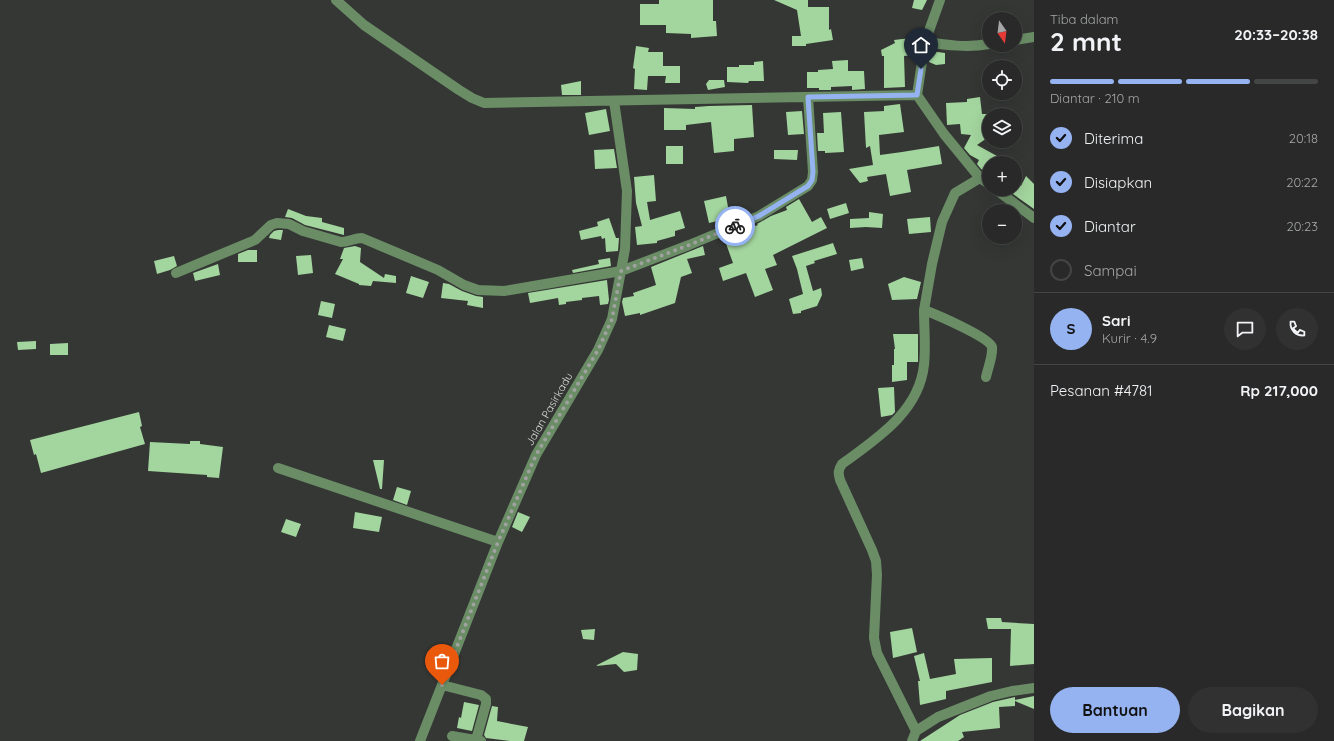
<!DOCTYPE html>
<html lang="id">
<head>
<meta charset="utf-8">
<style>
  body { margin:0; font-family:Quicksand,sans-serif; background:#303130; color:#f1f3f6; height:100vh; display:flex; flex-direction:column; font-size:15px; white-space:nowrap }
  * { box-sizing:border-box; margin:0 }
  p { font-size:13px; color:#a5a6a8 }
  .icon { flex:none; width:22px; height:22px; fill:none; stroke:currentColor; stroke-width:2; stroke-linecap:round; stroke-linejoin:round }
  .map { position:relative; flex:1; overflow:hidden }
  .side { display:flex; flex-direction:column; background:#282928; width:300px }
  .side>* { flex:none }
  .needle { width:26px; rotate:166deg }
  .fabs { position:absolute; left:982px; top:12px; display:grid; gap:8px }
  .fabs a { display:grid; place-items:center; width:40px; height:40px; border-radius:50%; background:#282928; box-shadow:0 4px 16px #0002,0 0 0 1px #444545; font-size:20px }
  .pin { position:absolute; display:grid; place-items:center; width:34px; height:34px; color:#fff; margin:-41px -17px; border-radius:50% 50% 50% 0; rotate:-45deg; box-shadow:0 0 4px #0007 }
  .pin .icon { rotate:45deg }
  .courier { position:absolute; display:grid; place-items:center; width:40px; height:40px; margin:-20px; border:3px solid #95b2f1; border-radius:50%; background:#fff; color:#222; box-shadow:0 1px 5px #0007 }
  .overview em { font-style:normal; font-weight:800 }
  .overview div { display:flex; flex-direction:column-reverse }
  .overview { display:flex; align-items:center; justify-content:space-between; height:68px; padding:0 16px }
  h1 { font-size:26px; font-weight:800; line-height:30px }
  .bar { display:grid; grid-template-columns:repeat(4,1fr); gap:6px 4px; align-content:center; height:48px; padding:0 16px }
  .bar i { height:5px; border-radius:3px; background:#444545 }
  .bar .on { background:#95b2f1 }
  .bar p { grid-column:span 4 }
  .line { display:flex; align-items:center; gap:10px; padding:0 16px; border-top:1px solid #444545 }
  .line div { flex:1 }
  .round { display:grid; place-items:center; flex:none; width:42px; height:42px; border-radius:21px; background:#303130 }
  ol { padding:0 16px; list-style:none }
  li { display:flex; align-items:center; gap:12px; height:44px }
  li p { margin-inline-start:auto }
  li .icon { padding:4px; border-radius:50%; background:#95b2f1; color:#111; stroke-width:4 }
  li:last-child { color:#a5a6a8 }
  li i { width:22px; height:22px; border:2px solid #444545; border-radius:50% }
  .primary-button { display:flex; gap:8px; margin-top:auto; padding:8px 16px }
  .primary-button a { flex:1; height:46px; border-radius:24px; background:#95b2f1; color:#111; font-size:16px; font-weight:800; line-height:46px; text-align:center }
  .primary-button a+a { background:#303130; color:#f1f3f6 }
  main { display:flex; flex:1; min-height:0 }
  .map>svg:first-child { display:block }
</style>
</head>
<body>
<main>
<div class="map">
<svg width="1034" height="741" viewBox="0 0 1034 741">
  <rect width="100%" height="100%" fill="#353735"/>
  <!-- building -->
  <path fill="#a3d59e" d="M659 0H713V21H716L717 36 691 38V34L666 33V25H640V4H659Z
    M774 0H808V7H829V30L831 29 833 40 806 44V46H792V36H801L797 10Z
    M914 0H927L922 10 912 8Z
    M911 38 912 55 904 56 905 87 884 88V56H882L881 50 895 43 894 40Z
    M636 46 649 48 648 52H663V66H680V83H665L666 76H648L647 90 634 89 635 69 633 68Z
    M930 51 945 53V64L936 65 929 62Z
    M848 60V71H864L865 89 852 90V86L831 87V90H819V88H807V72H818V70L833 69 832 61Z
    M763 61 764 81H749L748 83 727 82V67H739V65H754V62Z
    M709 80H724L725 87 708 90 706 84Z
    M581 81V95H562L561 85Z
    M980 97 982 114H988L987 138 977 145 997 156 994 163H988L989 164V173L981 169 977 164 979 160 970 155 964 148 971 135 961 134 960 124 947 125 946 103 967 102V99Z
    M900 104 904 132 879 135 880 155 902 152 939 146 942 164 907 170 911 192 890 196 886 174 867 177 868 181 860 183 849 169 873 165 870 146 866 148 864 112 884 111V106Z
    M752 105 754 137 734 139V151L714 153 711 122 686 125V130H664V108L695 109V107L709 106Z
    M606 109 610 131 589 135 585 113Z
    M802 111 804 134 788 135 786 112Z
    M841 112 844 152 825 153V151H818L817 133H824L823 113Z
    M666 146H683V164H666Z
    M614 149 617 168 595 169 594 150Z
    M774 150H798L797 160 774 159Z
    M654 175 656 201 647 202 650 220 680 211 685 228 675 231V236L657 241V243L637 245 635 227 642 226 636 203 634 177Z
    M1026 176 1034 184V209L1013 194 1015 191V182L1021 186Z
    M726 196 730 218 709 223 704 201Z
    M799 199 812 222 821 217 827 228 773 255 777 265 765 269 773 290 755 297 746 273 723 281 719 268 733 263 724 238 732 234H742L741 231 758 225 757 224 771 216 787 210 786 207Z
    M846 203 849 213 830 219 827 209Z
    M288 209 306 216 322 218V222L344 228V235L305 225 292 218 285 217Z
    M869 212 883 214 882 228 866 227 850 228V219L869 218Z
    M930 217 931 232 909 234 907 219Z
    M609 218 616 238H619L618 251 606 252 605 238 602 239 601 236 581 240 579 231 598 226 597 222Z
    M278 230H283L281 240 269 238 270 235 274 231Z
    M833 243 837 254 814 261 815 263 806 266 813 291 821 288 822 295 817 306 801 311V313L793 314 789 299 803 294 797 269 792 256Z
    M355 246 361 248 360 262 384 278 385 274 396 276V283L373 281 371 286 359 285V284L335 274 343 259H340L344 248Z
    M703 246 705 255 687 259 692 273 681 277 675 303 640 315V313L625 316 622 302 623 298 634 296 633 293 656 285 651 267Z
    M248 250H257V262H238V254Z
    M311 255 313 273 298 275 296 256Z
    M174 256 177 266 170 270 157 274 154 261Z
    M610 258 611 266 573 273 572 270 599 264 598 260Z
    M862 258 864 268 851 271 849 260Z
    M218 264 220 275 195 281 193 273Z
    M411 276 429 282 423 298 406 293Z
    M904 277 921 282 917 299 892 300 888 284Z
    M607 280 609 300 608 304 600 305 599 296 582 298V300L566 302V304L559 305 558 298 530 303 528 293Z
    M443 283 449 284 462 291 476 296 483 297V308L467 305 468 301 441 298Z
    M321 301 335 304 332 318 318 315Z
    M329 325 346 329 343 341 326 337Z
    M893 334H918V362H907V380L892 382V365H894V349H895Z
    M36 341V349L18 350 17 342Z
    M68 343V355H50V344Z
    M894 387 895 412 892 415 881 417 878 388Z
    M139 412 142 426 140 427 145 444 41 473 36 454 34 455 30 440Z
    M190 441H200V444L223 447 219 478 207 477V475L148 471 150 442 190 444Z
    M373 460H384L382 489H380Z
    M397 487 411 491 407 505 393 500Z
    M355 512 382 517 379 532 353 528Z
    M518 512 530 517 522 532 512 527Z
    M286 519 301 524 296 537 281 532Z
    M986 618H1001L1002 622 1034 624V664L1010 666 1011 629H988Z
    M912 628 917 652 893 658 890 632Z
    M595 629 594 640 583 639 581 630Z
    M623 652 638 654 637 670 624 672 616 664 595 666Z
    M924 653 930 679 956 674 954 659 992 658V682L946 691V699L920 705 918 681H920L914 656Z
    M1034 696V709L1015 701V706L999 707 1000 728 962 732 964 737 958 741H920L960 715 993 702 1015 697V700Z
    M464 702 479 705 472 731 457 728 459 717 461 718Z
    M492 706 498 707 497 721 528 727 524 741H510L486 738 484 735Z"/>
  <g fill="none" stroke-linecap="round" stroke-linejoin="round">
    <!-- minor -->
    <path stroke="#6a8d66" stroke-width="10" d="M336 0 364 25 459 90 472 98 484 103 917 95
      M940 0 925 42 917 95 944 134 980 178 989 184
      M1015 40 1034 37
      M925 42C946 45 968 48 989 44
      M980 178 955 193 942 222 932 264 924 310C935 314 989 337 992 347 993 356 988 368 986 377
      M995 189 1034 218
      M176 273 255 240 271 225 277 223 289 224 303 231 341 242C348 242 355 238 362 238L438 270 464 285 478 290 504 291 621 271 689 245 759 216 808 186 812 180 813 172 808 97
      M278 468 498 542
      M442 685 481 695 486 699V704L476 740
      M916 731 877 653 874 638 877 575 876 561 872 550 840 480C838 473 838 470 842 464 876 439 919 412 924 365 926 347 924 328 924 310
      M452 736 481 741
      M420 741 498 542 536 455 598 350 612 319 625 249 627 191 614 101
      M912 741 916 731 938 717 991 696 1012 691 1034 688"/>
  </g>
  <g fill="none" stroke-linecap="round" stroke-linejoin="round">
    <!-- done -->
    <path stroke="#a0a2a0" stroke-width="4" stroke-dasharray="0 7.2" d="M442 685 498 542 536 455 598 350 612 319 621 271 689 245 735 226"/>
    <!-- route -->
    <path stroke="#95b2f1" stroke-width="5" d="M735 226 759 216 808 186 812 180 813 172 808 97 917 95 921 69"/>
  </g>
  <g text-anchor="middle" stroke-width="4" stroke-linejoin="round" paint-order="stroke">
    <!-- street labels -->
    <g font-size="11" fill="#d9dbd9" stroke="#353735">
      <text transform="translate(549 409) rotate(-60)" y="4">Jalan Pasirkadu</text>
    </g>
  </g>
</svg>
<div class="fabs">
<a><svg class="needle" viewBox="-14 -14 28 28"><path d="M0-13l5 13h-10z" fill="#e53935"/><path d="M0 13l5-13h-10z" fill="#a5a6a8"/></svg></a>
<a><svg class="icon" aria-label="locate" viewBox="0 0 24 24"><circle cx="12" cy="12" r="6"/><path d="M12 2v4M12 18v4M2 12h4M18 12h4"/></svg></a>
<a><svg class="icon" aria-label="layers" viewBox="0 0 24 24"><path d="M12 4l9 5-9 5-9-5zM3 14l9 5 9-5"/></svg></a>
<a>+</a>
<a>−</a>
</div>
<div class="pin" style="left:442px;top:685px;background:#ea580c"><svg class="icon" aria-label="bag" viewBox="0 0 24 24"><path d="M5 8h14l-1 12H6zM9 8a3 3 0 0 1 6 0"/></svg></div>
<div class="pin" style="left:921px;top:69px;background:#1f2937"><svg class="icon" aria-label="home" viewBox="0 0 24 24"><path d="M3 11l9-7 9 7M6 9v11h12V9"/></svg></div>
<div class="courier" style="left:735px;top:226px"><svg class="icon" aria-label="bike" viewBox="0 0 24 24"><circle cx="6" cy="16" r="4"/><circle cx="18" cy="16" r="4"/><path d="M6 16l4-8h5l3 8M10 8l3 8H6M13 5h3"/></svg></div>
</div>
<section class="side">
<div class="overview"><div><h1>2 mnt</h1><p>Tiba dalam</p></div><em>20:33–20:38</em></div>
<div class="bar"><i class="on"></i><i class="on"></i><i class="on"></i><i></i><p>Diantar · 210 m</p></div>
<ol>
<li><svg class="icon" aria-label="check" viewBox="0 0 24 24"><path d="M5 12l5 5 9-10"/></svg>Diterima<p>20:18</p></li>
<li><svg class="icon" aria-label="check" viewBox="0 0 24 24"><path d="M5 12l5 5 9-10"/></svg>Disiapkan<p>20:22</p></li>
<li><svg class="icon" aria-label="check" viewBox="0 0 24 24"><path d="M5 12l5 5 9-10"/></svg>Diantar<p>20:23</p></li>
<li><i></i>Sampai</li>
</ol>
<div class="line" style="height:72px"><b class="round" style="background:#95b2f1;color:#111">S</b><div><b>Sari</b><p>Kurir · 4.9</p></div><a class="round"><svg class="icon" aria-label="chat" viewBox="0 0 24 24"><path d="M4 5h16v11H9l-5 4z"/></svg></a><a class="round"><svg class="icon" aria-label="phone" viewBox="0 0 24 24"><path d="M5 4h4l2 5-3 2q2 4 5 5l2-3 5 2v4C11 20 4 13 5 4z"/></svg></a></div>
<div class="line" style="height:52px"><div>Pesanan #4781</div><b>Rp 217,000</b></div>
<div class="primary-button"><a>Bantuan</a><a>Bagikan</a></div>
</section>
</main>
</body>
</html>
